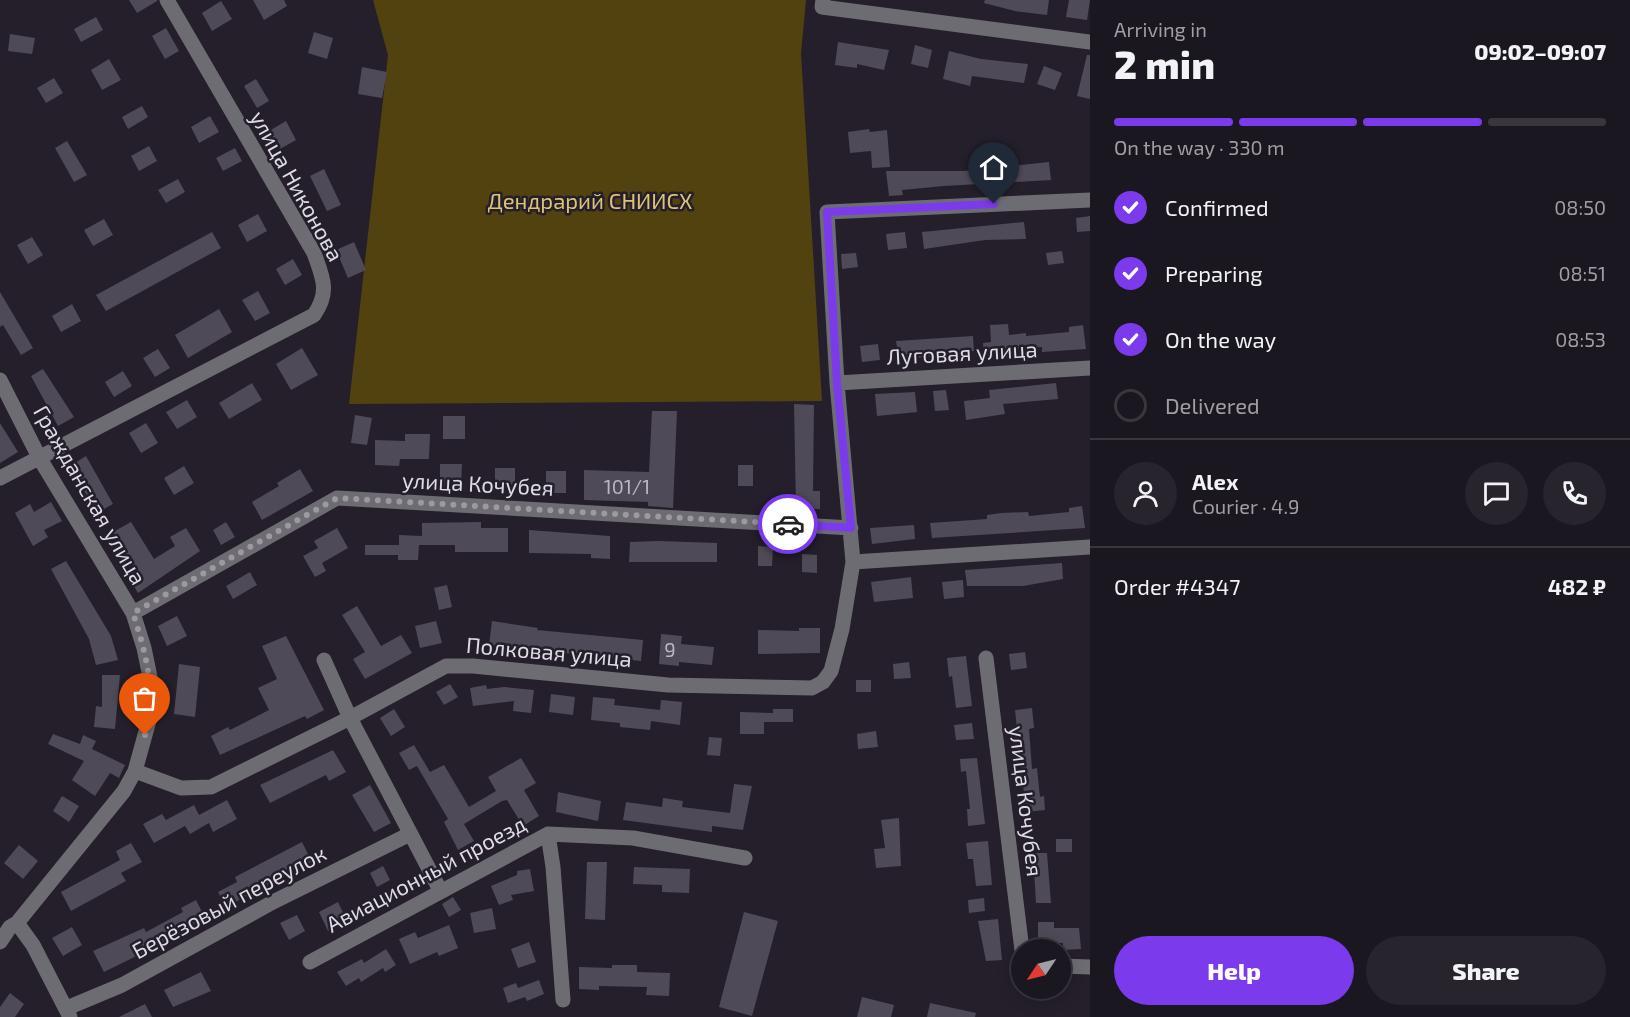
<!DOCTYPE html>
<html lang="en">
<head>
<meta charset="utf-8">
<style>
  body { margin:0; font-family:"Exo 2",sans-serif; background:#28242d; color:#f1f3f6; height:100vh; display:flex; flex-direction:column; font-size:22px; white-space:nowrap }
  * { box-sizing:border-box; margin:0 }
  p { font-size:20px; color:#a09fa5 }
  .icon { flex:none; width:33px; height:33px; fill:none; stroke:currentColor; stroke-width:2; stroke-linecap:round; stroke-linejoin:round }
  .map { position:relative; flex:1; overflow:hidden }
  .side { display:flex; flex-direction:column; background:#1b1720; width:540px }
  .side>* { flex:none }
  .needle { width:39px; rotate:235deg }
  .tools { position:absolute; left:1011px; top:939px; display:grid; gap:12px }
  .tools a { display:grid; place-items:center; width:60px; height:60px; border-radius:50%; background:#1b1720; box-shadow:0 3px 15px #0003,0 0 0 2px #39363e; font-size:30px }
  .pin { position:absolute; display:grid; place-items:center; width:51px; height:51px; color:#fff; margin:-62px -26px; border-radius:50% 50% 50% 0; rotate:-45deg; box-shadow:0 0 6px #0007 }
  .pin .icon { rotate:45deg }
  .courier { position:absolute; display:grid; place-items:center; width:60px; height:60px; margin:-30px; border:4px solid #7c3aed; border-radius:50%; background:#fff; color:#222; box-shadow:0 2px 8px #0007 }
  .head em { font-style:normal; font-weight:800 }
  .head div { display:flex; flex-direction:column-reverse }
  .head { display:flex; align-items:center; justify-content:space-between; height:102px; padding:0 24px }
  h1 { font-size:39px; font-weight:800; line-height:45px }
  .bar { display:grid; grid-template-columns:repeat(4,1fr); gap:9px 6px; align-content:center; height:72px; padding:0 24px }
  .bar i { height:8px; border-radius:4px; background:#39363e }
  .bar .selected { background:#7c3aed }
  .bar p { grid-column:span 4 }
  .line { display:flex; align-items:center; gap:15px; padding:0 24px; border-top:2px solid #39363e }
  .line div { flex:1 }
  .round { display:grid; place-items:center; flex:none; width:63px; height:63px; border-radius:32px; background:#28242d }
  ol { padding:0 24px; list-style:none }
  li { display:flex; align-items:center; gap:18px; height:66px }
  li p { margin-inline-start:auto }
  li .icon { padding:6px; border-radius:50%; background:#7c3aed; color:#fff; stroke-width:4 }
  li:last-child { color:#a09fa5 }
  li i { width:33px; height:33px; border:3px solid #39363e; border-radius:50% }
  .action { display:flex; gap:12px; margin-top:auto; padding:12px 24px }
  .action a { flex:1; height:69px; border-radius:36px; background:#7c3aed; color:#fff; font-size:24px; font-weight:800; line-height:69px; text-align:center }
  .action a+a { background:#28242d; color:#f1f3f6 }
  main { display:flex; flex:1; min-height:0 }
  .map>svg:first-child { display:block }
</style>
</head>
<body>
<main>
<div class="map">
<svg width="1090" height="1017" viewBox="0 0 1090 1017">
  <rect width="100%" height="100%" fill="#241f2b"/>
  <!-- green -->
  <path fill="#514210" d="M373 0H806L801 53 822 401 349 404 388 55Z"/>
  <!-- building -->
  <path fill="#4f4a57" d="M129 0H157V1L137 13Z
    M253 0H284L287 6 264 20Z
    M985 0H1049L1047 15 1015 11 984 3Z
    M1069 0H1090L1087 20 1066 17Z
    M221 1 232 19 212 31 202 13Z
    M96 17 103 30 81 42 74 29Z
    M166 28 179 51 165 59 152 36Z
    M314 32 333 38 327 59 308 53Z
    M10 34 35 38 32 54 8 51Z
    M838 42 889 50 884 70 857 64V68L835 65Z
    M915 45 932 50 928 68 911 64Z
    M949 51 981 59 1028 64 1024 83 972 76 970 86 943 79Z
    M1087 55H1090V99L1077 96Z
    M109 59 121 80 102 90 91 70Z
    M1044 66 1062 73 1055 90 1037 84Z
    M362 67 387 72 382 98 358 94Z
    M54 78 63 93 46 103 37 88Z
    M256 79 269 101 257 108 244 86Z
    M142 106 148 117 128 129 122 117Z
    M210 116 219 132 199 143 191 127Z
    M286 121 296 140 280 149 269 131Z
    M869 129 870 132 887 130 890 167 872 168 871 151 850 153 848 132Z
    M67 141 87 175 74 182 55 148Z
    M149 146 157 161 139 171 131 156Z
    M235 148 242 161 223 171 216 158Z
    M1049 162 1051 180 944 186 902 190 903 195 889 196 886 171H964Z
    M324 169 341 205 327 211 310 176Z
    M178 179 185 192 166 203 158 190Z
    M258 214 267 231 247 242 238 225Z
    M1090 216V231L1077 232 1076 218Z
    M104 219 113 235 93 246 84 230Z
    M1024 222 1026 239 985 240 924 249 922 232Z
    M212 232 221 248 106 311 96 295Z
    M905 232 907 248 888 250 886 234Z
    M32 237 43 255 28 264 17 245Z
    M354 242 366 270 348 278 336 250Z
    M1062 251 1064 263 1048 265 1046 253Z
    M856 253 858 267 842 269 841 254Z
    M293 259 302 275 285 285 276 269Z
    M258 291 270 313 255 321 242 300Z
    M0 292 33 348 21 355 3 325 0 327Z
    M72 304 81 321 61 332 52 316Z
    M219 309 232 332 188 358 175 335Z
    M1008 324 1009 335 1026 333V336L1069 332V327L1083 325 1086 349 1042 352V347L1000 351V356L984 357 983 343 991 342 990 325Z
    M973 336 974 351 899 360 896 341Z
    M878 344 880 360 862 362 860 346Z
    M302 348 318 375 291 390 276 364Z
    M158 349 170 368 155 377 143 358Z
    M43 369 74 417 58 426 31 376Z
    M123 371 132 386 114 397 105 382Z
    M252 383 262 400 229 419 219 403Z
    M1056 383 1058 399 1003 404 1005 414 966 420 964 401 990 398 989 390Z
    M946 390 949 410 935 411 933 391Z
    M915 392 917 412 877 416 875 394Z
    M187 400 197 417 177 429 166 412Z
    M794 404 814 405 813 491H820V509H796Z
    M652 411H677L673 508 648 506V502L584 500V470L649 472Z
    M355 415 372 418 367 445 351 443Z
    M443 416H465V439H443Z
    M0 423 18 452 0 463Z
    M146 423 158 443 141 453 129 433Z
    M405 434H430L429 459H400L399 466 375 465V440L405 441Z
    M86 456 113 504 97 513 70 466Z
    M440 464H462L461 488 440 487Z
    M738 465H753V486H738Z
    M184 466 194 483 174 495 164 478Z
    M495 468H515V489H495Z
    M300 469 313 491 262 520 252 502 279 486 277 483Z
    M546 471H566V493H546Z
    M51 502 62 521 44 530 48 537 33 546 15 513 30 504 34 512Z
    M1082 506 1085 528 932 538 930 523 987 519V515L1001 513 1028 512 1029 516 1069 512V508Z
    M131 522 154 559 175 546 170 537 186 528 200 551 138 593 126 573 134 568 113 532Z
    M226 522 235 537 221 545 213 530Z
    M481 522V528H508V552H455V545H419L418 560H398V555H365V545H399V535L422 536V523Z
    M914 525 915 539 872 544 870 528Z
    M337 528 348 548 322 563 326 571 315 577 303 556 318 548 314 541Z
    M529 530 610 536V559L591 558V554L529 553Z
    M658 541 717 543V562H629L630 542Z
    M758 546 773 547 772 566H758Z
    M802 554 817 555V573L802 572Z
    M66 561 111 636 118 660 96 665 89 639 51 569Z
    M1062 563 1063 579 1023 586H967L965 570Z
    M250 572 257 585 233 599 226 586Z
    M911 577 913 598 874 602 871 582Z
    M963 580 964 597 944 599 942 582Z
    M447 585 452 607 439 610 434 588Z
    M357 606 381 646 401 635 412 653 365 679 353 659 365 652 342 615Z
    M177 616 187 636 167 646 158 626Z
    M436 621 442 643 420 648 415 626Z
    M492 621 538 628 537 630 643 640 641 661 489 645Z
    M799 628H820V653L758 654V630L799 631Z
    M661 634 682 636 681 644 714 647 712 665 679 662V666L659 664Z
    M286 636 324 710 307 719 305 716 220 755 211 736 228 727 230 730 269 710 258 688 277 679 262 646Z
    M1025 652 1027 668 1011 670 1009 654Z
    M966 656 972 706 956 708 952 676 949 677 947 658Z
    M909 662 911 678 894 679 893 664Z
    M179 664 200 667 195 717 174 714Z
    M102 675H120L115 729 94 727 96 706 102 707Z
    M856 680H871V692H856Z
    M450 684 458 697 444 705 436 692Z
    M486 685 487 689 504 687 534 690 531 713 513 711 514 701 473 706 470 688Z
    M551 694 575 697 573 715 549 712Z
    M593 697 615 699 614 705 660 710 661 700 682 702 680 725 651 721 650 730 620 727V723L591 720Z
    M1032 708 1034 728 1029 729 1032 769 1037 768 1040 797 1044 796 1045 810 1026 812 1015 710Z
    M394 709 405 727 391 736 380 718Z
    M773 709H793V722H764V734H740V712L773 713Z
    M972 723 974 739 956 740 954 725Z
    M876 731 878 747 858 749 857 734Z
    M53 734 80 744 83 735 96 741 92 749 125 765 119 778 110 773 95 796 72 780 84 761 48 744Z
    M709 737 722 738 720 756 707 755Z
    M414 745 430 772 444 765 469 807 496 791 488 777 521 758 536 783 524 790 539 816 523 826 507 800 502 801 464 824 474 841 458 850 444 822 448 819 417 766 409 770 399 753Z
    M333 750 346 772 329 781 326 775 270 803 260 785Z
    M977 758 985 824 968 826 967 809H970L966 771 961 772 960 759Z
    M734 784 752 786 743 830 712 826V832L623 820 626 802 662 807 663 798 683 801 682 807 730 813Z
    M370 785 391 823 374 832 352 795Z
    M558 792 601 801 598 821 556 812Z
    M62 796 79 806 69 822 53 811Z
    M227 800 237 819 213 832 209 823 190 834 185 826 154 843 143 824 162 814 166 820 194 805 199 815Z
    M899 818 901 866 876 868 874 849 885 848 881 820Z
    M1056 839H1072V852H1056Z
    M988 841 992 885 976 886 973 859H968L966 843Z
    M302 842 312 862 226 907 218 892 237 882 235 877Z
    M131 843 142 862 121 873 126 881 71 911 61 892 120 860 116 851Z
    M19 845 38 861 23 879 4 863Z
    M1033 853H1047L1051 903H1036Z
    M587 862H607L605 920 585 919Z
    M383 866 390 880 377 887 370 873Z
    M634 867 690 869 689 893 662 892V885L633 884Z
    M530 869 534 891 511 895 513 900 499 905 491 886 517 875V871Z
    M453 897 461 910 449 917 442 904Z
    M984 898 985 911 969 913 968 900Z
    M196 900 205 918 177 933 179 935 104 972 93 951 144 928 146 932 183 912 181 908Z
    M338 902 347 921 328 931 319 912Z
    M492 908 496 929 474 933 470 913Z
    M744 912 778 921 752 1016 719 1007Z
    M297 915 305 931 289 940 280 923Z
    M998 919 1002 960 986 961 978 921Z
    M1038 922H1054V928H1079L1081 949 1063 950V943H1038Z
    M449 925 458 948 439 956 437 952 410 964 399 939 415 932 418 938Z
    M72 927 82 945 63 956 52 938Z
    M529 942 536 962 518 968 511 949Z
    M386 949 396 965 385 972 383 968 361 982 359 978 346 986 337 972 362 959 364 963Z
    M612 965H637V972L670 973 669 996 646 995 647 987 599 986V990L579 989V967L612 968Z
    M201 972 211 991 173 1007 164 990Z
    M539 980 544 994 527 1001 525 997 508 1003 503 988 516 983 518 988Z
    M10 993 24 1004 15 1017H0V1007Z
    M862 997 894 1005 891 1017H857Z
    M930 1003 976 1013 975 1017H927Z
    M145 1004 152 1017H119Z"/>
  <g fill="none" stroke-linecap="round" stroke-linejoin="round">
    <!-- minor -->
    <path stroke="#6e6c73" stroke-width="15" d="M823 0 822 7 1090 42
      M0 380 40 459 133 613 144 648 150 677V717L135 771 124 791 17 923 10 927 0 942
      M837 383 1090 368
      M0 478 314 315C330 292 323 278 314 253L167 0
      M853 562 1090 547
      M133 613 337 498 851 528
      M986 658 1022 950
      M324 660 350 718 440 890
      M135 771 181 788 211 787 350 718 446 666H473L668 685 812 688 823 682 831 671 842 629 853 562 837 383 827 212 1090 200
      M548 834 553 867 563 1000
      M17 923 33 945 70 1017
      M310 962 548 834 633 838 745 858
      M1060 966 1090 967
      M67 1008 122 985 273 902 410 834"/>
  </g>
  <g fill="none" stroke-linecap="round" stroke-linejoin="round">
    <!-- done -->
    <path stroke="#9d99a3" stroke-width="6" stroke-dasharray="0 10.8" d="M145 735C157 693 146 654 133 613L337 498 788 524"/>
    <!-- route -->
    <path stroke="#7c3aed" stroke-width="8" d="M788 524 851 528 837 383 827 212 994 204"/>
  </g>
  <g text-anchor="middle" stroke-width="5" stroke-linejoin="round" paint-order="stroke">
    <!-- number labels -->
    <g font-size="20" fill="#bab7c0">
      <text x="627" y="494">101/1</text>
      <text x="670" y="657">9</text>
    </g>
    <!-- street labels -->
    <g font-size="22" fill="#dedbe3" stroke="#241f2b">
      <text transform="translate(297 186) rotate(61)" y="8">улица Никонова</text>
      <text transform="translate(962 353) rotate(-3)" y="8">Луговая улица</text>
      <text transform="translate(478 484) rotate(3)" y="8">улица Кочубея</text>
      <text transform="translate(90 495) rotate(60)" y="8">Гражданская улица</text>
      <text transform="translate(549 652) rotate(5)" y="8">Полковая улица</text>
      <text transform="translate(1026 801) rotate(83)" y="8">улица Кочубея</text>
      <text transform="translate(426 874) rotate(-28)" y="8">Авиационный проезд</text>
      <text transform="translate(229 902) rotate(-28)" y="8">Берёзовый переулок</text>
    </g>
    <!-- park labels -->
    <g font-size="22" fill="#dfc374" stroke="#241f2b">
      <text x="590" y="209">Дендрарий СНИИСХ</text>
    </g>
  </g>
</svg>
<div class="tools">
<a><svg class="needle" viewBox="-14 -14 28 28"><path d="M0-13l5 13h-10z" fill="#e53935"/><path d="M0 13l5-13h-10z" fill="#a09fa5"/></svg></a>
</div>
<div class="pin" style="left:145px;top:735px;background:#ea580c"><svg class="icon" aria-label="bag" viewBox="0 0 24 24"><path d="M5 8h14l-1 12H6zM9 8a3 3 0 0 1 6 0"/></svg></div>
<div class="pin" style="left:994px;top:204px;background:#1f2937"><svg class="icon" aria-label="home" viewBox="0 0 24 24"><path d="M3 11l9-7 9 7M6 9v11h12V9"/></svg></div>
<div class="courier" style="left:788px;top:524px"><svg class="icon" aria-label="car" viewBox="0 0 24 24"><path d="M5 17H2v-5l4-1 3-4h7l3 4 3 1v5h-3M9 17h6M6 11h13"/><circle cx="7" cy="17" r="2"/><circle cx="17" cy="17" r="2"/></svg></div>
</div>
<section class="side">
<div class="head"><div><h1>2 min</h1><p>Arriving in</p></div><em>09:02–09:07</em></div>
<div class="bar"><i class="selected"></i><i class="selected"></i><i class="selected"></i><i></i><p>On the way · 330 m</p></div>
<ol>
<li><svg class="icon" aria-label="check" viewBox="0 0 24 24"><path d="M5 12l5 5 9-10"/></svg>Confirmed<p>08:50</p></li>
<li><svg class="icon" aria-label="check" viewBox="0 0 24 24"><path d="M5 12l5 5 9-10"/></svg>Preparing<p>08:51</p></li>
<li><svg class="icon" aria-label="check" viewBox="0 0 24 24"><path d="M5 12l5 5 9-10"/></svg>On the way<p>08:53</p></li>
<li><i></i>Delivered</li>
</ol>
<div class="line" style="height:108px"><a class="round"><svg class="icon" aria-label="person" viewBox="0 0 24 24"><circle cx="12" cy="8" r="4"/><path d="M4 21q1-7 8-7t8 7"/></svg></a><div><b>Alex</b><p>Courier · 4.9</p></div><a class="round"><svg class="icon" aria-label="chat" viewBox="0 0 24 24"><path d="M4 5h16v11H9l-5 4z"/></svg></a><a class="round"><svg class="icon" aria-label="phone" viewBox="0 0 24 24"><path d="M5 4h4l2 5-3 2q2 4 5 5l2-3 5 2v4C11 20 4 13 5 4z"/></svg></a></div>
<div class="line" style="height:78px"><div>Order #4347</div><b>482 ₽</b></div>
<div class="action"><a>Help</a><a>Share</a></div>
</section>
</main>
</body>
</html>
